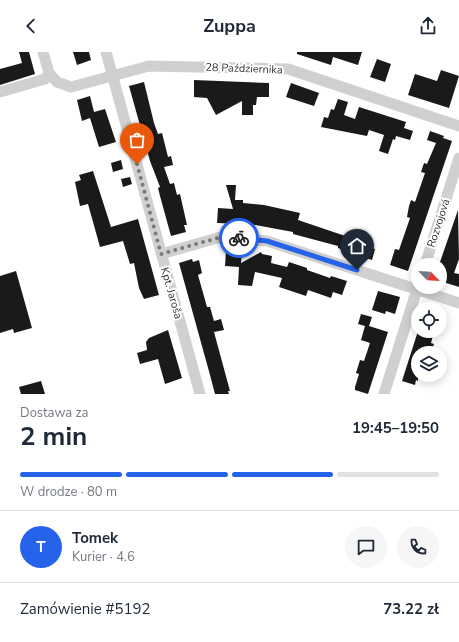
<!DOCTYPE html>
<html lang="pl">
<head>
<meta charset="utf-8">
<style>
  body { margin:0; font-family:"Nunito Sans",sans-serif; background:#f6f6f7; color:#1f2937; height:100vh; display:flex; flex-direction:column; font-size:15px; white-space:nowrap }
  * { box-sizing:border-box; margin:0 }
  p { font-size:13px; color:#747a83 }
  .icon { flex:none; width:22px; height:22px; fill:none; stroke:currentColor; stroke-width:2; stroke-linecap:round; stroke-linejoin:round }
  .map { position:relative; height:342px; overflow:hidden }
  .panel { display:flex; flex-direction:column; background:#fff; flex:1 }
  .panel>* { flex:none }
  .needle { width:26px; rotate:115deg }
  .controls { position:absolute; left:411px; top:206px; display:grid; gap:8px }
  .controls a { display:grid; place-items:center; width:36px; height:36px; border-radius:50%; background:#fff; box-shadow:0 2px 10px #0003; font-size:20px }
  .pin { position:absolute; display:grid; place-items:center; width:34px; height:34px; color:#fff; margin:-41px -17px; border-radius:50% 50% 50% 0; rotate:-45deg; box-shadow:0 0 4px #0007 }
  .pin .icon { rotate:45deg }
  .courier { position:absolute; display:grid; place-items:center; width:40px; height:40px; margin:-20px; border:3px solid #2563eb; border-radius:50%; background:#fff; color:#222; box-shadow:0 1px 5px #0007 }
  .summary em { font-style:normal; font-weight:700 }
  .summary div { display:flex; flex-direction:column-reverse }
  .summary { display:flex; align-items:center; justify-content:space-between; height:68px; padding:0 20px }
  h1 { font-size:26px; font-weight:700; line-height:30px }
  .bar { display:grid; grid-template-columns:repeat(4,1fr); gap:6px 4px; align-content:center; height:48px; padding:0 20px }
  .bar i { height:5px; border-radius:3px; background:#e0e1e3 }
  .bar .current { background:#2563eb }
  .bar p { grid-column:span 4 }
  .line { display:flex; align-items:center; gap:10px; padding:0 20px; border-top:1px solid #e0e1e3 }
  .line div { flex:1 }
  .round { display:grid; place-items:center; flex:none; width:42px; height:42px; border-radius:21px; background:#f6f6f7 }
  header { display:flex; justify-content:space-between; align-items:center; height:52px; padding:0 20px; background:#fff; font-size:18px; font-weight:700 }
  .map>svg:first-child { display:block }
</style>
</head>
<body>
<header><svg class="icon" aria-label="back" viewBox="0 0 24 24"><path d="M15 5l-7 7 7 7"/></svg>Zuppa<svg class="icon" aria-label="share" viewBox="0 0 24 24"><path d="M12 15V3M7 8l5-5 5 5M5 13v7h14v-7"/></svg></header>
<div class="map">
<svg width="459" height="342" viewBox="0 0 459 342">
  <rect width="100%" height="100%" fill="#fff"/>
  <!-- building -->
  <path fill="#1a1a1a" d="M19 0H29L35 22 0 33V17L22 11Z
    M73 0H89L91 8 77 13Z
    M297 0H362L358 13 333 5 331 13 297 2Z
    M377 7 391 12 385 30 370 25Z
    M441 18 459 24 449 56 408 43 415 22 437 29Z
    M194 28 269 31V45H257L256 53H253V63H242V49L216 63 207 46 194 45Z
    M144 30 154 71 158 82 162 81 168 105 171 104 173 113 164 115 170 132 174 131 177 143 180 142 187 173H184L186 180 171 184 160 144 158 136 160 135 150 109 129 34Z
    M291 31 319 41 314 54 286 45Z
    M90 44 94 60 105 57 116 90 99 95 90 66 82 69 77 48Z
    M338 47 348 50 344 63 355 67 359 55 406 70 404 76 413 79 410 88 396 84 395 88 393 87 388 102 379 99 384 83 369 78 367 84 321 75 324 65 328 66 331 57 334 58Z
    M430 79 444 84 443 86 452 89 408 219 390 213 395 197 399 198 410 166 407 165 409 154 411 148 415 150 425 121 421 120 424 111 427 112 436 91 427 88Z
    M121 108 123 117 113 120 111 111Z
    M93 119 111 175 138 167 159 243 144 247 139 236 134 211 130 212 123 189 100 195 88 152 80 154 75 130 81 128 79 123Z
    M130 125 132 132 123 135 121 127Z
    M226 133H236L235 148H243V151L264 153 300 161 298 168 369 192 368 195 375 197 372 208 338 196V194L293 182V180L244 171V172L217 171 218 156 233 157Z
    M458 158 459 207 454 221 459 222V235L440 229V210Z
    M226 199 242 200 241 211 261 200 262 202 272 204 271 211 287 215 289 210 307 216V218L330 226 331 224 347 229 342 243 333 240 331 246 308 238 306 244 279 235 282 226 255 220 252 234 238 233 239 215 225 214Z
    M192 207 193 210 199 208 202 221 198 223 207 255H210L214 269 221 267 224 278 214 280 230 339H228L229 342H215L210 323 179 211Z
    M16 219 32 276 14 281 13 277 0 281V224Z
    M378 239 400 245 395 262 386 259 385 262 372 258Z
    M361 262 372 265 369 274 388 280 368 342 355 338V335L359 322 356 321 360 308 364 309 370 291 361 288 365 274 358 272Z
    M168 278 182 326 165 332 158 307 140 312 137 301 147 298 146 290 149 286Z
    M418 279H434L431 291 434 292 431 301H418V329L416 328 415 333 402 329Z
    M41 329 45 342H21L19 335Z"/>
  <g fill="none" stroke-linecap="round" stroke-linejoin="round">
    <!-- minor -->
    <path stroke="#d0d0d0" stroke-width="11" d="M43 0 49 21 57 30 71 35 149 14 288 17 459 74
      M106 0 200 342
      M0 40 45 27 49 21
      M161 202 221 185 267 189 459 251
      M425 213 459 106
      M384 342 418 234"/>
  </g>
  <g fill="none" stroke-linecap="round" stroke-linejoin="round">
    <!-- done -->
    <path stroke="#7a7a7a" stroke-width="4" stroke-dasharray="0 7.2" d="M137 112 161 202 221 185 239 186"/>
    <!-- route -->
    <path stroke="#2563eb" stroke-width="5" d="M239 186 267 189 357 218"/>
  </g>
  <g text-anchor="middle" stroke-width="4" stroke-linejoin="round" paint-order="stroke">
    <!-- street labels -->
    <g font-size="11" fill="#333" stroke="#fff">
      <text transform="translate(244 16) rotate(2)" y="4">28 Października</text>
      <text transform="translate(438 171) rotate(-72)" y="4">Rozvojová</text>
      <text transform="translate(172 241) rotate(74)" y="4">Kpt. Jaroša</text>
    </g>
  </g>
</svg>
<div class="controls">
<a><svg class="needle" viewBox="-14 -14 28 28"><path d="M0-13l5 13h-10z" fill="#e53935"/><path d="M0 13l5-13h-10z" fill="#747a83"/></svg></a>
<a><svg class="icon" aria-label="locate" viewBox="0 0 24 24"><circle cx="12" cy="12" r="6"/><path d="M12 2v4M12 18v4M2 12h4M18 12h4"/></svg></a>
<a><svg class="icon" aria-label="layers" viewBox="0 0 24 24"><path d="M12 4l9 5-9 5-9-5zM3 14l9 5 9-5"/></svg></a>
</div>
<div class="pin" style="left:137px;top:112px;background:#ea580c"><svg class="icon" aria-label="bag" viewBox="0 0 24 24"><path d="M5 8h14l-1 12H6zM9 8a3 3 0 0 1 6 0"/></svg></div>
<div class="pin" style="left:357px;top:218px;background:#1f2937"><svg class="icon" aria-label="home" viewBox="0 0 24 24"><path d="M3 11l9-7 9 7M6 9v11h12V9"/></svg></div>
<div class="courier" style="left:239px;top:186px"><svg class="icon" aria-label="bike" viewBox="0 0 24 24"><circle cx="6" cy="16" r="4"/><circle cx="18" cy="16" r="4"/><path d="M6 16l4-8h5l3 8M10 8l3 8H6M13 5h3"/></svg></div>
</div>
<section class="panel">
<div class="summary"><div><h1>2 min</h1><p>Dostawa za</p></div><em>19:45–19:50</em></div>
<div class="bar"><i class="current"></i><i class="current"></i><i class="current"></i><i></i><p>W drodze · 80 m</p></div>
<div class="line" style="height:72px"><b class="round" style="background:#2563eb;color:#fff">T</b><div><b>Tomek</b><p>Kurier · 4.6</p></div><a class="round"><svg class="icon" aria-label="chat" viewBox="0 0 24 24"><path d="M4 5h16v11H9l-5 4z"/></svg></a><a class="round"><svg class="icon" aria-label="phone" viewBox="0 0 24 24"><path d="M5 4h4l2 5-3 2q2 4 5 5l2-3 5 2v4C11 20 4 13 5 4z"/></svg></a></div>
<div class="line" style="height:52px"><div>Zamówienie #5192</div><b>73.22 zł</b></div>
</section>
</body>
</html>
